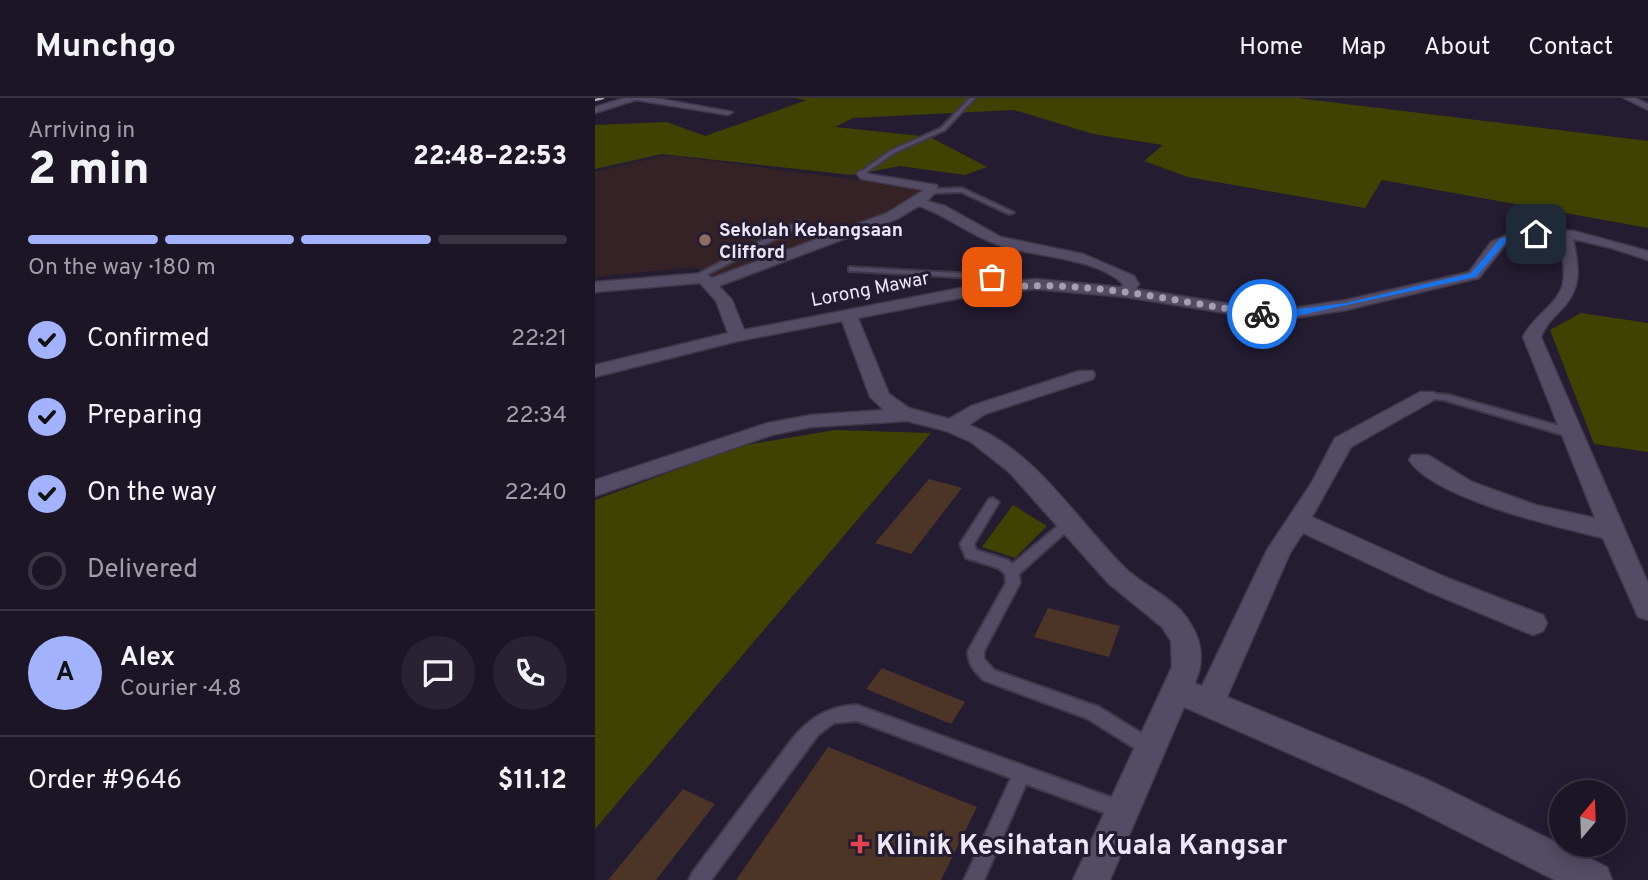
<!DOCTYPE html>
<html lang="en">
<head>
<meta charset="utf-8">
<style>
  body { margin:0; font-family:Overpass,sans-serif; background:#282232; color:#f1f3f6; height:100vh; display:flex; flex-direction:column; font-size:26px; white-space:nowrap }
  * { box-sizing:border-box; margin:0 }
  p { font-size:23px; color:#a09fa7 }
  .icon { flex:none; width:38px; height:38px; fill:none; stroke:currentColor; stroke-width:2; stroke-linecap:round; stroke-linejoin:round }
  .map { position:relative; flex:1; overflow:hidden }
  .drawer { display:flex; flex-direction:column; background:#1b1525; width:595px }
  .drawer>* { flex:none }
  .needle { width:46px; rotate:19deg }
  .controls { position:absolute; left:954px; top:682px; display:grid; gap:14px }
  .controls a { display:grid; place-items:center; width:77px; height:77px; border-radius:50%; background:#1b1525; box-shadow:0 4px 18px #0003,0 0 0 2px #393442; font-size:35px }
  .pin { position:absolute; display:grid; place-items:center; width:60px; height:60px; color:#fff; margin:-30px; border-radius:14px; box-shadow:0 4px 10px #0006 }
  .courier { position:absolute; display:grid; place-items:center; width:70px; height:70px; margin:-35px; border:5px solid #1a73e8; border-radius:50%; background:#fff; color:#222; box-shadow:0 2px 9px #0007 }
  .headline em { font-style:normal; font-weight:800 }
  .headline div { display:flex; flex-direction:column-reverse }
  .headline { display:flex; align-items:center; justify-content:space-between; height:119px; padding:0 28px }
  h1 { font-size:46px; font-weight:800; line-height:52px }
  .bar { display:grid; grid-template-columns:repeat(4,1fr); gap:10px 7px; align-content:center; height:84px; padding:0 28px }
  .bar i { height:9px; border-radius:5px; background:#393442 }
  .bar .current { background:#a2b2fd }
  .bar p { grid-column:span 4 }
  .line { display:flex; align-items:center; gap:18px; padding:0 28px; border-top:2px solid #393442 }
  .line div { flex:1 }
  .round { display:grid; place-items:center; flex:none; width:74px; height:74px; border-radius:37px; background:#282232 }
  ol { padding:0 28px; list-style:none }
  li { display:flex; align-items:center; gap:21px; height:77px }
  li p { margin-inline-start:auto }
  li .icon { padding:7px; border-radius:50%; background:#a2b2fd; color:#111; stroke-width:4 }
  li:last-child { color:#a09fa7 }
  li i { width:38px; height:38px; border:4px solid #393442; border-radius:50% }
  header { display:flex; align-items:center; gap:42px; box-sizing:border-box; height:98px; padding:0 35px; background:#1b1525; border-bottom:2px solid #393442 }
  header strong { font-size:33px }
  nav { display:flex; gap:38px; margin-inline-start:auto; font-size:24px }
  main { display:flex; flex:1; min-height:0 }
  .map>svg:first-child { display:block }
</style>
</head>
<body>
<header>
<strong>Munchgo</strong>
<nav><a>Home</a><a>Map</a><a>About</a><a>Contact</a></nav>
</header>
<main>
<section class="drawer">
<div class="headline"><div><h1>2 min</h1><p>Arriving in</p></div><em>22:48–22:53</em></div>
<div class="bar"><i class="current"></i><i class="current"></i><i class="current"></i><i></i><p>On the way · 180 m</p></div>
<ol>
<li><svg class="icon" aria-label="check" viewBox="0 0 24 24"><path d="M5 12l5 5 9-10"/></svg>Confirmed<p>22:21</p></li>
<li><svg class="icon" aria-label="check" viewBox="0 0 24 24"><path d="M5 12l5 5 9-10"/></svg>Preparing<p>22:34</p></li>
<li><svg class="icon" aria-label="check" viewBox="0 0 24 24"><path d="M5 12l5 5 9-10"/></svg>On the way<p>22:40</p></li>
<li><i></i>Delivered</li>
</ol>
<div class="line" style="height:126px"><b class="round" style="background:#a2b2fd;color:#111">A</b><div><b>Alex</b><p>Courier · 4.8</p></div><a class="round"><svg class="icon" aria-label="chat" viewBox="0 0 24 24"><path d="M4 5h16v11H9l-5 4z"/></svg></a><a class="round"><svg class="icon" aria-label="phone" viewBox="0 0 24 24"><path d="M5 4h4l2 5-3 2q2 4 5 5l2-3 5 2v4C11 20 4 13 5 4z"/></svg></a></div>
<div class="line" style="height:91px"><div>Order #9646</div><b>$11.12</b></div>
</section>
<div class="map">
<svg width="1053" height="782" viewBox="0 0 1053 782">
  <rect width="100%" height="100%" fill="#241c31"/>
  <!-- education -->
  <path fill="#352226" d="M72 57 332 91 295 115 119 179 99 169 0 179V74Z"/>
  <!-- green -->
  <path fill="#404202" d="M198 0H702L1053 43V130L787 82 770 110 593 79 549 63 568 47 498 36 419 12 258 20 240 29 335 39 392 69 370 77 305 68 257 77 67 56 0 71V27L72 24 110 38 212 2Z
    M986 215 1053 225V354L999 346 955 232Z
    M240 332 336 335 0 731V402L145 348Z
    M418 407 452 428 420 460 387 449Z"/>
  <!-- building -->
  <path fill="#4c3527" d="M334 381 367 390 316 456 280 445Z
    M453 510 525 528 514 559 439 539Z
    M287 570 370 604 356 626 271 591Z
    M233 649 382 709 346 782H141Z
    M88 691 120 706 61 782H13Z"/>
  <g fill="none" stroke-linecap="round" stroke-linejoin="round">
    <defs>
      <path id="lane" d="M375 0H380L350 32 299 55 269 76 264 75 295 53 346 30Z
        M367 90 418 114 419 115 414 116 366 94 338 95 335 93 338 91Z
        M204 123 211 125 106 180 99 178Z
        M254 169 397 177 410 180 414 189 407 191 404 184 396 181 257 173H254Z
        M832 295 854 297 979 332 981 335 975 339 849 302 828 300 827 298 828 296Z
        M398 400 404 404 379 446 381 452 413 462 417 466 470 422H480L481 425 424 476 425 485 389 553V561L399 572 504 609 561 644 564 650 561 656 555 658 549 656 493 621 388 582C379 572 373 567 373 553L411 485 410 476 403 470 371 460 365 446 394 401Z
        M262 607 526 703 533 705 535 712 533 719 526 721 431 686 389 782H369L416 680 262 623 239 625 223 637 116 782H94L97 775 198 640C216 619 234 608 262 607Z"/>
      <path id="street" d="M29 0H60L138 14 133 17 41 2 0 15V9Z
        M1029 0H1040L1053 6V12Z
        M267 72 274 76 342 87V93L332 103 350 108 406 139 488 156 539 178 544 186 541 191 680 213 751 202 874 174 896 144 919 134 937 131 979 133 1053 153V162L1016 150 978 141C984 171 988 190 965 213 957 221 950 228 946 239L1053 485V522L1043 519 1008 440C963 429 839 401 814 362L817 357H833L877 384 941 407 1000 420 928 239C937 219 964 206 968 185 971 170 966 154 964 140L937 139 910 147 884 180 751 212 680 223 531 199 440 191 381 197 263 220 294 296 314 310 354 321 376 308 484 273H498L500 277 498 281 390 316 374 327C440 351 482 423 530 470 551 490 581 500 595 525 608 545 609 564 600 585L607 588 672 452 717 384 740 340 825 294H839L842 298 839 302 756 349 717 419 850 479 948 517 952 525 948 533 938 537 928 533 832 493 708 435 695 455 632 599 833 682 1012 769 1017 782H960L809 706 589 609 515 782H478L577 569 576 543 567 529 513 485 414 374 376 344 351 333 312 323 216 329 177 337 0 398V382L173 325 216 317 289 312 275 299 247 223 143 243 0 279V267L133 235 121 203 105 185 0 194V184L109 175 117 180 292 115 329 92 266 81 261 75ZM324 108C350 117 371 134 396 144 432 160 498 157 528 186L526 189 440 181 381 187 149 232 137 202 124 188 302 121Z"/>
    </defs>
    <!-- lane casing -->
    <use href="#lane" stroke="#3e384a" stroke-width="4"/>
    <!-- street casing -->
    <use href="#street" stroke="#3e384a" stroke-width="3"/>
    <!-- lane -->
    <use href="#lane" fill="#544b64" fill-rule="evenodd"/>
    <!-- street -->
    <use href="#street" fill="#544b64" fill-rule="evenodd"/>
    <!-- rail -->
    <path stroke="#ada8b9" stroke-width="2.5" d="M0 2 8 0"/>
  </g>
  <!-- route -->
  <path fill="#1a73e8" d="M941 134 944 138 911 144 881 179 697 219 663 216 751 205 876 175 906 140Z"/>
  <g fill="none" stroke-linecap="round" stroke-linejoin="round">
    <!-- done -->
    <path stroke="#a5a0b1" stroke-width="7" stroke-dasharray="0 12.6" d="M397 179 407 182 410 189C497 182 582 204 667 216"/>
  </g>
  <!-- markers -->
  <circle fill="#8d6e63" stroke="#241c31" stroke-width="2.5" cx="110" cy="142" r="7"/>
  <path fill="#e0444e" stroke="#241c31" stroke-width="2.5" d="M261.5 735.5h7v7h7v7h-7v7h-7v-7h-7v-7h7z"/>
  <g text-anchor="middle" stroke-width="6" stroke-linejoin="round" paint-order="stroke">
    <!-- far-poi labels -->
    <g font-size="19" font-weight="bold" fill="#ebe7f6" stroke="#241c31" text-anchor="start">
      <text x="124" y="138">Sekolah Kebangsaan<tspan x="124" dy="22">Clifford</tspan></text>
    </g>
    <!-- far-street labels -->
    <g font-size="19" fill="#ebe7f6" stroke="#241c31">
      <text transform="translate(275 190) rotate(-11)" y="7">Lorong Mawar</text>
    </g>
    <!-- near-poi labels -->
    <g font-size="28" font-weight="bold" fill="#ebe7f6" stroke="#241c31" text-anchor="start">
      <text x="281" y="756">Klinik Kesihatan Kuala Kangsar</text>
    </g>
  </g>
</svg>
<div class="controls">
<a><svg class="needle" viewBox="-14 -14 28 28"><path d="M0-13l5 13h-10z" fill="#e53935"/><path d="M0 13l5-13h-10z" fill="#a09fa7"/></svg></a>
</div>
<div class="pin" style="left:397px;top:179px;background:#ea580c"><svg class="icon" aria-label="bag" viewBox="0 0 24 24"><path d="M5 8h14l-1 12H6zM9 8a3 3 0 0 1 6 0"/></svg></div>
<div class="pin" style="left:941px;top:136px;background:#1f2937"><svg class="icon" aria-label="home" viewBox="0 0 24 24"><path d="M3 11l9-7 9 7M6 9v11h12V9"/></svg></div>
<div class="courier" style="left:667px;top:216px"><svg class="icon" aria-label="bike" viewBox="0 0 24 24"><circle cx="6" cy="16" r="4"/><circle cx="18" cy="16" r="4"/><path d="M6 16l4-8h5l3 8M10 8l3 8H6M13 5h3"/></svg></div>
</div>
</main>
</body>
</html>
